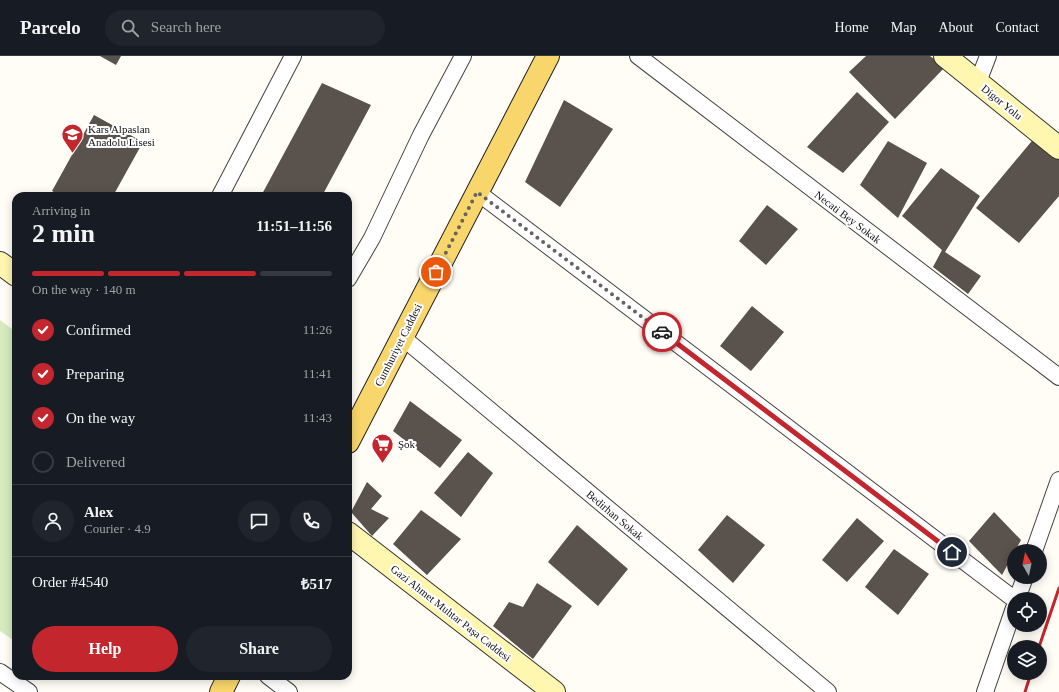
<!DOCTYPE html>
<html lang="en">
<head>
<meta charset="utf-8">
<style>
  body { margin:0; font-family:Georgia,serif; background:#20242c; color:#f1f3f6; height:100vh; display:flex; flex-direction:column; font-size:15px; white-space:nowrap }
  * { box-sizing:border-box; margin:0 }
  p { font-size:13px; color:#9ea1a6 }
  .icon { flex:none; width:22px; height:22px; fill:none; stroke:currentColor; stroke-width:2; stroke-linecap:round; stroke-linejoin:round }
  .map { position:relative; flex:1; overflow:hidden }
  .side { position:absolute; left:12px; top:136px; width:340px; height:488px; display:flex; flex-direction:column; background:#171b24; border-radius:12px; box-shadow:0 2px 10px #0003 }
  .side>* { flex:none }
  .needle { width:26px; rotate:351deg }
  .tools { position:absolute; left:1007px; top:488px; display:grid; gap:8px }
  .tools a { display:grid; place-items:center; width:40px; height:40px; border-radius:50%; background:#171b24; box-shadow:0 2px 10px #0003; font-size:20px }
  .pin { position:absolute; display:grid; place-items:center; width:34px; height:34px; color:#fff; margin:-17px; border:2px solid #fff; border-radius:50%; box-shadow:0 1px 4px #0007 }
  .courier { position:absolute; display:grid; place-items:center; width:40px; height:40px; margin:-20px; border:3px solid #c4262e; border-radius:50%; background:#fff; color:#222; box-shadow:0 1px 5px #0007 }
  .headline em { font-style:normal; font-weight:700 }
  .headline div { display:flex; flex-direction:column-reverse }
  .headline { display:flex; align-items:center; justify-content:space-between; height:68px; padding:0 20px }
  h1 { font-size:26px; font-weight:700; line-height:30px }
  .bar { display:grid; grid-template-columns:repeat(4,1fr); gap:6px 4px; align-content:center; height:48px; padding:0 20px }
  .bar i { height:5px; border-radius:3px; background:#363941 }
  .bar .on { background:#c4262e }
  .bar p { grid-column:span 4 }
  .line { display:flex; align-items:center; gap:10px; padding:0 20px; border-top:1px solid #363941 }
  .line div { flex:1 }
  .round { display:grid; place-items:center; flex:none; width:42px; height:42px; border-radius:21px; background:#20242c }
  ol { padding:0 20px; list-style:none }
  li { display:flex; align-items:center; gap:12px; height:44px }
  li p { margin-inline-start:auto }
  li .icon { padding:4px; border-radius:50%; background:#c4262e; color:#fff; stroke-width:4 }
  li:last-child { color:#9ea1a6 }
  li i { width:22px; height:22px; border:2px solid #363941; border-radius:50% }
  .action { display:flex; gap:8px; margin-top:auto; padding:8px 20px }
  .action a { flex:1; height:46px; border-radius:24px; background:#c4262e; color:#fff; font-size:16px; font-weight:700; line-height:46px; text-align:center }
  .action a+a { background:#20242c; color:#f1f3f6 }
  header { display:flex; align-items:center; gap:24px; box-sizing:border-box; height:56px; padding:0 20px; background:#171b24; border-bottom:1px solid #363941 }
  header strong { font-size:19px }
  nav { display:flex; gap:22px; margin-inline-start:auto; font-size:14px }
  .search { width:280px; height:36px; background:#20242c; display:flex; align-items:center; gap:10px; box-sizing:border-box; padding:0 14px; border-radius:22px; color:#9ea1a6; font-size:15px }
  .map>svg:first-child { display:block }
</style>
</head>
<body>
<header>
<strong>Parcelo</strong>
<div class="search"><svg class="icon" aria-label="search" viewBox="0 0 24 24"><circle cx="10" cy="10" r="6"/><path d="M15 15l6 6"/></svg>Search here</div>
<nav><a>Home</a><a>Map</a><a>About</a><a>Contact</a></nav>
</header>
<div class="map">
<svg width="1059" height="636" viewBox="0 0 1059 636">
  <rect width="100%" height="100%" fill="#fffdf5"/>
  <!-- green -->
  <path fill="#d5ebbd" d="M0 264 16 276V586L0 575Z"/>
  <!-- building -->
  <path fill="#5a524d" d="M100 0H121L116 9Z
    M866 0H930L945 11 895 63 849 16Z
    M322 27 371 49 322 140H261Z
    M857 36 889 66 843 117 807 91Z
    M564 44 613 73 560 151 525 126Z
    M94 59 143 86 113 140H61L52 135Z
    M1036 80 1059 99V140L1019 187 976 152Z
    M888 85 927 107 898 162 860 129Z
    M941 112 980 140 945 196 981 220 968 238 933 211 942 194 902 160Z
    M767 149 798 173 766 209 739 185Z
    M752 250 784 276 751 315 720 290Z
    M410 345 462 384 440 412 393 375Z
    M468 396 493 417 461 461 434 437Z
    M367 426 382 440 371 453 389 462 372 480 351 456Z
    M421 454 461 483 427 519 393 488Z
    M994 456 1021 484 1002 519 969 485Z
    M727 459 765 489 733 527 698 494Z
    M857 462 884 485 847 526 822 504Z
    M577 469 628 513 598 550 548 506Z
    M894 493 929 518 898 559 865 531Z
    M537 527 572 550 533 603 493 570 509 546 523 551Z"/>
  <g fill="none" stroke-linecap="round" stroke-linejoin="round">
    <defs>
      <path id="street" d="M638 0 1059 321
        M978 26 988 0
        M477 136 1014 543
        M220 140 293 0
        M348 223 372 182 421 79 463 0
        M402 281 828 636
        M1034 495 1059 424
        M1017 543 1025 521
        M0 616 29 636
        M268 620 289 636
        M985 636 1014 552"/>
      <path id="secondary" d="M945 0 1059 92
        M0 207 16 219
        M348 477 554 636"/>
      <path id="primary" d="M348 386 548 0
        M221 636 229 620"/>
    </defs>
    <!-- street casing -->
    <use href="#street" stroke="#444" stroke-width="18"/>
    <!-- secondary casing -->
    <use href="#secondary" stroke="#333" stroke-width="24"/>
    <!-- primary casing -->
    <use href="#primary" stroke="#222" stroke-width="24"/>
    <!-- street -->
    <use href="#street" stroke="#fff" stroke-width="16"/>
    <!-- secondary -->
    <use href="#secondary" stroke="#fff6b0" stroke-width="22"/>
    <!-- primary -->
    <use href="#primary" stroke="#f9d66b" stroke-width="22"/>
    <!-- rail -->
    <path stroke="#c4262e" stroke-width="3" d="M1039 591 1059 532
      M1025 636 1031 617"/>
  </g>
  <g fill="none" stroke-linecap="round" stroke-linejoin="round">
    <!-- done -->
    <path stroke="#646461" stroke-width="4" stroke-dasharray="0 7.2" d="M436 216 477 136 662 276"/>
    <!-- route -->
    <path stroke="#c4262e" stroke-width="5" d="M662 276 952 496"/>
  </g>
  <!-- icons -->
  <defs>
    <symbol id="school-pin" viewBox="-11 -11 22 30"><path d="M0 17L-7.5 6A9.5 9.5 0 1 1 7.5 6Z" fill="#c4262e" stroke="#fff"/><path d="M0-5L7-2L0 1L-7-2ZM-4 1L0 2.5L4 1V4Q0 6-4 4Z" fill="#fff"/></symbol>
    <symbol id="supermarket-pin" viewBox="-11 -11 22 30"><path d="M0 17L-7.5 6A9.5 9.5 0 1 1 7.5 6Z" fill="#c4262e" stroke="#fff"/><path d="M-6-5.5h2.5l.6 2H6L4.5 2H-2.5L-4.4-4H-6ZM-1.5 3.2a1.3 1.3 0 1 0 .1 0ZM3 3.2a1.3 1.3 0 1 0 .1 0Z" fill="#fff"/></symbol>
  </defs>
  <g fill-rule="evenodd">
    <use href="#school-pin" x="60" y="66" width="25" height="34"/>
    <use href="#supermarket-pin" x="370" y="376" width="25" height="34"/>
  </g>
  <g text-anchor="middle" stroke-width="4" stroke-linejoin="round" paint-order="stroke">
    <!-- street labels -->
    <g font-size="11" fill="#111" stroke="#fff">
      <text transform="translate(1002 46) rotate(39)" y="4">Digor Yolu</text>
      <text transform="translate(848 161) rotate(37)" y="4">Necati Bey Sokak</text>
      <text transform="translate(398 289) rotate(-63)" y="4">Cumhuriyet Caddesi</text>
      <text transform="translate(615 459) rotate(40)" y="4">Bedirhan Sokak</text>
      <text transform="translate(451 557) rotate(38)" y="4">Gazi Ahmet Muhtar Paşa Caddesi</text>
    </g>
    <!-- poi labels -->
    <g font-size="11" fill="#111" stroke="#fff" text-anchor="start">
      <text x="88" y="77">Kars Alpaslan<tspan x="88" dy="13">Anadolu Lisesi</tspan></text>
      <text x="398" y="392">Şok</text>
    </g>
  </g>
</svg>
<div class="tools">
<a><svg class="needle" viewBox="-14 -14 28 28"><path d="M0-13l5 13h-10z" fill="#e53935"/><path d="M0 13l5-13h-10z" fill="#9ea1a6"/></svg></a>
<a><svg class="icon" aria-label="locate" viewBox="0 0 24 24"><circle cx="12" cy="12" r="6"/><path d="M12 2v4M12 18v4M2 12h4M18 12h4"/></svg></a>
<a><svg class="icon" aria-label="layers" viewBox="0 0 24 24"><path d="M12 4l9 5-9 5-9-5zM3 14l9 5 9-5"/></svg></a>
</div>
<div class="pin" style="left:436px;top:216px;background:#ea580c"><svg class="icon" aria-label="bag" viewBox="0 0 24 24"><path d="M5 8h14l-1 12H6zM9 8a3 3 0 0 1 6 0"/></svg></div>
<div class="pin" style="left:952px;top:496px;background:#1f2937"><svg class="icon" aria-label="home" viewBox="0 0 24 24"><path d="M3 11l9-7 9 7M6 9v11h12V9"/></svg></div>
<div class="courier" style="left:662px;top:276px"><svg class="icon" aria-label="car" viewBox="0 0 24 24"><path d="M5 17H2v-5l4-1 3-4h7l3 4 3 1v5h-3M9 17h6M6 11h13"/><circle cx="7" cy="17" r="2"/><circle cx="17" cy="17" r="2"/></svg></div>
<section class="side">
<div class="headline"><div><h1>2 min</h1><p>Arriving in</p></div><em>11:51–11:56</em></div>
<div class="bar"><i class="on"></i><i class="on"></i><i class="on"></i><i></i><p>On the way · 140 m</p></div>
<ol>
<li><svg class="icon" aria-label="check" viewBox="0 0 24 24"><path d="M5 12l5 5 9-10"/></svg>Confirmed<p>11:26</p></li>
<li><svg class="icon" aria-label="check" viewBox="0 0 24 24"><path d="M5 12l5 5 9-10"/></svg>Preparing<p>11:41</p></li>
<li><svg class="icon" aria-label="check" viewBox="0 0 24 24"><path d="M5 12l5 5 9-10"/></svg>On the way<p>11:43</p></li>
<li><i></i>Delivered</li>
</ol>
<div class="line" style="height:72px"><a class="round"><svg class="icon" aria-label="person" viewBox="0 0 24 24"><circle cx="12" cy="8" r="4"/><path d="M4 21q1-7 8-7t8 7"/></svg></a><div><b>Alex</b><p>Courier · 4.9</p></div><a class="round"><svg class="icon" aria-label="chat" viewBox="0 0 24 24"><path d="M4 5h16v11H9l-5 4z"/></svg></a><a class="round"><svg class="icon" aria-label="phone" viewBox="0 0 24 24"><path d="M5 4h4l2 5-3 2q2 4 5 5l2-3 5 2v4C11 20 4 13 5 4z"/></svg></a></div>
<div class="line" style="height:52px"><div>Order #4540</div><b>₺517</b></div>
<div class="action"><a>Help</a><a>Share</a></div>
</section>
</div>
</body>
</html>
